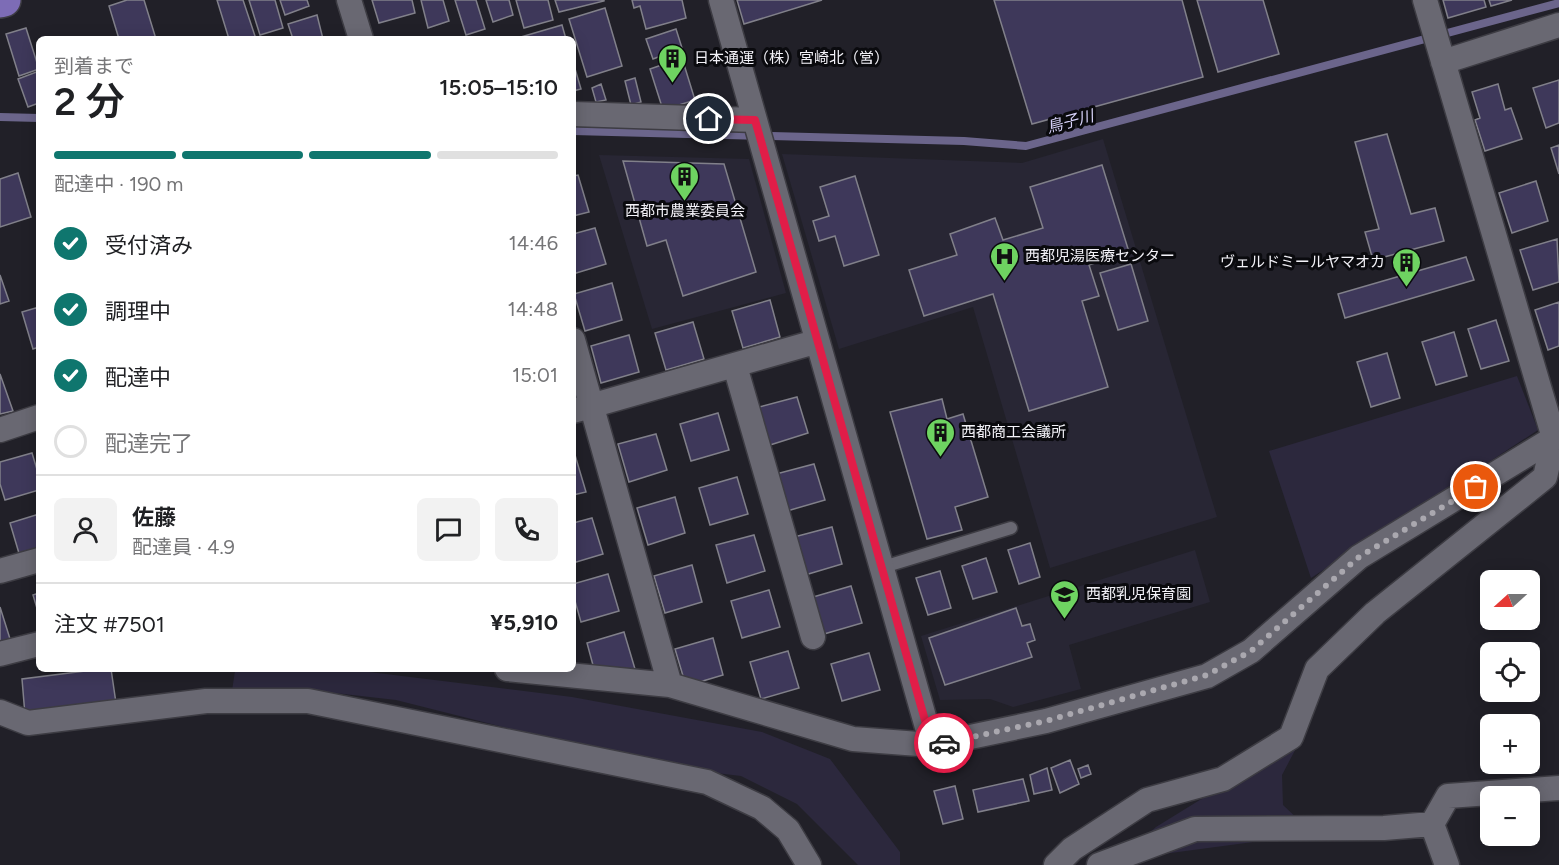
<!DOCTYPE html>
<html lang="ja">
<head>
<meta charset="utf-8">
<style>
  body { margin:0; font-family:Figtree,"Noto Sans JP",sans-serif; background:#f2f2f2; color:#202124; height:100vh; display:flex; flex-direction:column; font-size:22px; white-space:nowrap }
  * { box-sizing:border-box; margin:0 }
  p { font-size:20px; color:#757577 }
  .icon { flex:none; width:33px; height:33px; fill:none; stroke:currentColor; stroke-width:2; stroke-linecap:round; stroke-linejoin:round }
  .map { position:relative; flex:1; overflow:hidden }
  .sheet { position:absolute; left:36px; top:36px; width:540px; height:636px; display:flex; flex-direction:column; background:#fff; border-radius:9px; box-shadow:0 3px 15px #0003 }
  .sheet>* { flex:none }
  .needle { width:39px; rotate:249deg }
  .controls { position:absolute; left:1480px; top:570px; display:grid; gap:12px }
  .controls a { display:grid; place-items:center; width:60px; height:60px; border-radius:9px; background:#fff; box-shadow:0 3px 15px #0003; font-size:30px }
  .pin { position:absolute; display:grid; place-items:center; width:51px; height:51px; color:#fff; margin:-26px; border:3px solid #fff; border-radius:50%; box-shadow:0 2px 6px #0007 }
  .courier { position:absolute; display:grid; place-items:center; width:60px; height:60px; margin:-30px; border:4px solid #e11d48; border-radius:50%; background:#fff; color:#222; box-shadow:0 2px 8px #0007 }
  .summary em { font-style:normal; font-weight:600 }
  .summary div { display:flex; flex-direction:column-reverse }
  .summary { display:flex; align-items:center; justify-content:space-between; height:102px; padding:0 18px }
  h1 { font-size:39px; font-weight:600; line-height:45px }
  .bar { display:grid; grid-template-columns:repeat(4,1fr); gap:9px 6px; align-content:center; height:72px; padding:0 18px }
  .bar i { height:8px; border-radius:4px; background:#e0e0e0 }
  .bar .current { background:#0f766e }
  .bar p { grid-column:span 4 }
  .line { display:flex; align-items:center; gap:15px; padding:0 18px; border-top:2px solid #e0e0e0 }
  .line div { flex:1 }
  .round { display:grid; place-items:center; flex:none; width:63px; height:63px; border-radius:9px; background:#f2f2f2 }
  ol { padding:0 18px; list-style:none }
  li { display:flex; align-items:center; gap:18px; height:66px }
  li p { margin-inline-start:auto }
  li .icon { padding:6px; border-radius:50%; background:#0f766e; color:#fff; stroke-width:4 }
  li:last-child { color:#757577 }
  li i { width:33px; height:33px; border:3px solid #e0e0e0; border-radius:50% }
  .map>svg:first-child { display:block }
</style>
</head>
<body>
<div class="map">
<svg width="1559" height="865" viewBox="0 0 1559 865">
  <rect width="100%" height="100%" fill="#212028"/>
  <!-- built -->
  <path fill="#282634" d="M1103 139 1217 517 1050 568 973 307 839 349 782 154 1022 163Z
    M599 155 749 159 786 293 652 329Z
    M1195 550 1210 602 1069 645 1081 689 1013 707 990 699 940 700 921 636Z"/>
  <!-- green -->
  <path fill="#2c283d" d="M1517 376 1538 430 1311 578 1269 451Z
    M239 669H345L572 697 762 732 830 759 900 852V865H858L797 804 741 776 658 766 396 700 291 688 232 691 235 671Z
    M1302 737 1282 775 1283 805 1302 823 1320 833 1118 860 1156 827Z"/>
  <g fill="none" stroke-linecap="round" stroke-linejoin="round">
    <!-- stream -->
    <path stroke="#6b658b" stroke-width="8" d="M0 117 39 118
      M573 131 964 141 1026 146 1559 3"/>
  </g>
  <!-- building -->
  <path fill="#3e385a" stroke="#81808a" stroke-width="1.5" d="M127 0H144L156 39H119L109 6Z
    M217 0H243L256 39H229Z
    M249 0H275L283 28 260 35Z
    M280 0H307L309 6 285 15Z
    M372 0H412L415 13 379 23Z
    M421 0H443L449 21 428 28Z
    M455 0H476L485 29 466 35Z
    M486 0H509L513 15 493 22Z
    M516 0H548L553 20 524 28Z
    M555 0H604V1L559 12Z
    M632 0H682L686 18 646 29 640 6 634 8Z
    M737 0H822L744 24Z
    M994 0H1182L1203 77 1032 124Z
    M1197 0H1263L1279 54 1218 72Z
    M1443 0H1484L1486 7 1448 18Z
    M1489 0H1512L1491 6Z
    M605 8 622 66 587 77 569 19Z
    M317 15 323 39H293L288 24Z
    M562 25 566 39H514Z
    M26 28 39 69 19 76 6 34Z
    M676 29 682 48 653 59 646 39Z
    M682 58 695 100 663 110 650 69Z
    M573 62 581 89 573 91Z
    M39 71V103L28 107 18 79Z
    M635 78 641 102 631 105 625 81Z
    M1559 80V123L1546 128 1533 88Z
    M601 84 606 100 596 102 592 88Z
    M1498 84 1505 110 1511 108 1522 139 1485 151 1475 120 1480 118 1472 92Z
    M1387 134 1411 214 1435 208 1444 241 1373 260 1365 232 1379 229 1355 142Z
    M1559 145V174L1551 148Z
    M623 161 724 164 756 272 683 296 666 240 647 246Z
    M1102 165 1129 252 1089 265 1099 296 1082 301 1108 387 1029 411 993 294 924 316 909 270 957 255 950 234 995 218 1003 240 1043 228 1030 187Z
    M18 173 31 217 0 227V179Z
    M578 175 589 212 573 216V176Z
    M855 176 879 255 844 266 835 236 819 241 813 221 829 216 820 187Z
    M1536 181 1548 221 1512 233 1499 193Z
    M595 228 606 264 573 274V234Z
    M1557 239 1559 282 1533 290 1520 250Z
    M1466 257 1474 280 1345 318 1338 294Z
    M1131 264 1148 321 1118 330 1100 273Z
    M0 275 9 301 0 304Z
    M612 283 622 320 585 331 574 294Z
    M770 300 780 337 743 348 732 311Z
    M1559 302V346L1548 350 1535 310Z
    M39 307V347L33 349 22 312Z
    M1496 320 1509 361 1481 369 1468 329Z
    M693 322 704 359 666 370 655 333Z
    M1454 332 1467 376 1436 385 1422 342Z
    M629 335 639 372 601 383 591 346Z
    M1387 353 1400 398 1371 407 1357 362Z
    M0 374 13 411 0 414Z
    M797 397 808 433 770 445 759 407Z
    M942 399 947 419 963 414 988 497 955 507 962 530 927 539 890 412Z
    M718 413 729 450 691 461 680 424Z
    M656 434 667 470 629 482 618 444Z
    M32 453 39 476V490L5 500 0 484V462Z
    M575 455 586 492 573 495V456Z
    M814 464 825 500 787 511 776 474Z
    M737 477 748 514 710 525 699 488Z
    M675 497 685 533 648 545 637 508Z
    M39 514V555L21 560 10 523Z
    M592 518 603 554 573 563V523Z
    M832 527 842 564 805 575 794 537Z
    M754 535 765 571 727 583 716 545Z
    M1030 543 1040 577 1019 584 1008 550Z
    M986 558 997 592 973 599 962 566Z
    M692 565 702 602 665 613 654 576Z
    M940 571 951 608 928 615 916 578Z
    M608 574 619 611 581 622 573 594V584Z
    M851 586 862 623 824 634 813 597Z
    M769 590 780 627 742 638 731 601Z
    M39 593V615L33 595Z
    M0 607 11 642 0 645Z
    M1016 608 1022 626 1030 624 1035 640 1027 643 1032 657 945 685 929 638Z
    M624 632 635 669 597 680 587 643Z
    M713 638 723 675 686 686 675 649Z
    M788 651 799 688 761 699 750 662Z
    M869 653 880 690 842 701 831 664Z
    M101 669H111L116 703 25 715 22 679Z
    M1070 760 1079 784 1060 793 1051 768Z
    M1088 765 1091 774 1081 778 1078 769Z
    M1047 768 1052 790 1034 794 1030 775Z
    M1023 779 1029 801 978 812 973 790Z
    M955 786 963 819 943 824 934 791Z"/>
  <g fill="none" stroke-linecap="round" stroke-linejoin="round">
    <defs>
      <path id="lane" d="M880 568 1011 528"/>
      <path id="street" d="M349 0 361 39
        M721 0 932 745
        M1443 62 1559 25
        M573 114 755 120
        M573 340 670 685
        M735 366 813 637
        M573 411 815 342
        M0 430 39 417
        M0 571 39 560
        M0 654 39 644
        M507 669 670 685 853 739 932 745 1046 721 1207 676 1251 651 1359 557 1559 435
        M0 712 28 723 206 701H308L707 782 762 808 788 830 809 865
        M1432 824 1448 796 1559 788
        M1056 865 1072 849 1147 800 1223 779 1291 737 1317 669 1375 613 1545 477 1554 438 1425 0
        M1099 865 1195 829 1384 828 1432 824 1447 865"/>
      <path id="primary" d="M0 1 4 0"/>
    </defs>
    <!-- lane casing -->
    <use href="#lane" stroke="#3d3c43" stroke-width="15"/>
    <!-- street casing -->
    <use href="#street" stroke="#3d3c43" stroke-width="27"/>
    <!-- primary casing -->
    <use href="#primary" stroke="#3d3c43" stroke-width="36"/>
    <!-- lane -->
    <use href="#lane" stroke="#696872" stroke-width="12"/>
    <!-- street -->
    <use href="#street" stroke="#696872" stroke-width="24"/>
    <!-- primary -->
    <use href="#primary" stroke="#7d6cb6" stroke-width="33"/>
  </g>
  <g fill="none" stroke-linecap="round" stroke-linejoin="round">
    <!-- done -->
    <path stroke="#aaa8af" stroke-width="6" stroke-dasharray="0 10.8" d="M944 743 1046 721 1207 675 1251 651 1359 557 1476 487"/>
    <!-- route -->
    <path stroke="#e11d48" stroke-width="8" d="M709 119 755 120 932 745 944 743"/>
  </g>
  <!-- icons -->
  <defs>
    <symbol id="building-pin" viewBox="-11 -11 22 30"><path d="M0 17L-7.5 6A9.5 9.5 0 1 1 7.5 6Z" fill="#6ed361" stroke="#0a0a0e"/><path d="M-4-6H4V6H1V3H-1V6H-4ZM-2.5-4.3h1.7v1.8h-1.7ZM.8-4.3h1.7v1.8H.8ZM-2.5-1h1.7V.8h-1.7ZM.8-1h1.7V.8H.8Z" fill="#111"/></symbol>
    <symbol id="hospital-pin" viewBox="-11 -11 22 30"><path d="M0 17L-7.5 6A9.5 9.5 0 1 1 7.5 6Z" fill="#6ed361" stroke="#0a0a0e"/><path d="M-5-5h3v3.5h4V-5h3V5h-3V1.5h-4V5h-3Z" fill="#111"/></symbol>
    <symbol id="school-pin" viewBox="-11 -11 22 30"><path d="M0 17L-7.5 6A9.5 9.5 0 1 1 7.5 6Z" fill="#6ed361" stroke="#0a0a0e"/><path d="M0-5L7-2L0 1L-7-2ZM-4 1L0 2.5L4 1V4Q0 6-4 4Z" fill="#111"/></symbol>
  </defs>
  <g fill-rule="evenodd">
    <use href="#building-pin" x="656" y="42" width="33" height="45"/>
    <use href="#building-pin" x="668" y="160" width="33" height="45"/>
    <use href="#hospital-pin" x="988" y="240" width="33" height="45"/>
    <use href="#building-pin" x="1390" y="246" width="33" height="45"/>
    <use href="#building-pin" x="924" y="416" width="33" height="45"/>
    <use href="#school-pin" x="1048" y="578" width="33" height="45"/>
  </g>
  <g text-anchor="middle" stroke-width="6" stroke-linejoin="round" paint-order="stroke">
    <!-- poi labels -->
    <g font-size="15" fill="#f3f2f8" stroke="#0a0a0e" text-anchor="start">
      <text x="694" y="63">日本通運（株）宮崎北（営）</text>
      <text x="685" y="216" text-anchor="middle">西都市農業委員会</text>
      <text x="1025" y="261">西都児湯医療センター</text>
      <text x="1385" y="267" text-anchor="end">ヴェルドミールヤマオカ</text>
      <text x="961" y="437">西都商工会議所</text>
      <text x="1086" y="599">西都乳児保育園</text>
    </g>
    <!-- water labels -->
    <g font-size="16" font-style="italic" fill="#d6d1f8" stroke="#0a0a0e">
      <text transform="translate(1070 121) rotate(-15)" y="6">鳥子川</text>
    </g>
  </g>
</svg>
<div class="controls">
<a><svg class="needle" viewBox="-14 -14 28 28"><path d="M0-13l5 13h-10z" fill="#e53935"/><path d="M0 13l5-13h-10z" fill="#757577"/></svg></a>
<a><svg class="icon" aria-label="locate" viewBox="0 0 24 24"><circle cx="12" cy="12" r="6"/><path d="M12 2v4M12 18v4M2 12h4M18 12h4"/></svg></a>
<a>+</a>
<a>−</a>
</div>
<div class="pin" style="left:1476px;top:487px;background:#ea580c"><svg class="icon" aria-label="bag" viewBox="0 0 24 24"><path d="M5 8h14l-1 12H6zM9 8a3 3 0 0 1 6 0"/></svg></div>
<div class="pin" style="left:709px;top:119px;background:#1f2937"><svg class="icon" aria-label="home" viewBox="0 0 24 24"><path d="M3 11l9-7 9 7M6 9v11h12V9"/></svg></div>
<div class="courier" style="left:944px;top:743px"><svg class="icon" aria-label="car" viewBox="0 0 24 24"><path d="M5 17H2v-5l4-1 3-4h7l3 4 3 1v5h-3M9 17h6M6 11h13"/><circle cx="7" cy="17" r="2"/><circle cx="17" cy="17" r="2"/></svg></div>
<section class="sheet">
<div class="summary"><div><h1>2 分</h1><p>到着まで</p></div><em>15:05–15:10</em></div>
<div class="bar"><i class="current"></i><i class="current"></i><i class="current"></i><i></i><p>配達中 · 190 m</p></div>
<ol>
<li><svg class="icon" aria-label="check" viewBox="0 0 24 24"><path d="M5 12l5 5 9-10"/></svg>受付済み<p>14:46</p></li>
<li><svg class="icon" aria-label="check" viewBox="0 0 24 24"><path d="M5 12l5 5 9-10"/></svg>調理中<p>14:48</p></li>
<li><svg class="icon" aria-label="check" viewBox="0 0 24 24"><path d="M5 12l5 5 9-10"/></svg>配達中<p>15:01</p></li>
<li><i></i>配達完了</li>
</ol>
<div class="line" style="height:108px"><a class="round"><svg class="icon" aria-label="person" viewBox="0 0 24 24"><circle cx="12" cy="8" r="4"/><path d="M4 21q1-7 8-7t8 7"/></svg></a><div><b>佐藤</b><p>配達員 · 4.9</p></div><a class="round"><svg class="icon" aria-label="chat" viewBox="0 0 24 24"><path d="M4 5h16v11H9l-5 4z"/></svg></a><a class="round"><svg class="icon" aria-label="phone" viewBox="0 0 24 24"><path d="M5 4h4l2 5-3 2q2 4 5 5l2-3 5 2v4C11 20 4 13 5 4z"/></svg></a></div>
<div class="line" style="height:78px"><div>注文 #7501</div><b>¥5,910</b></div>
</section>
</div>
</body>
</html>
